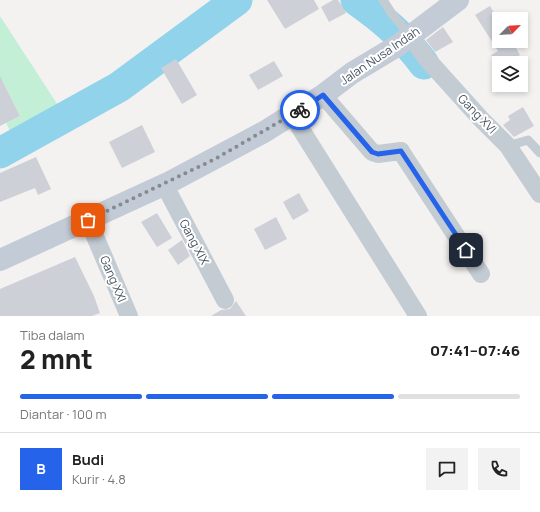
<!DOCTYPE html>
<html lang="id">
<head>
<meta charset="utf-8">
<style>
  body { margin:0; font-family:Manrope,sans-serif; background:#f2f2f2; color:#222; height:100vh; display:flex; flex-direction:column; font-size:15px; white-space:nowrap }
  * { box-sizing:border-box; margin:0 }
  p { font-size:13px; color:#767676 }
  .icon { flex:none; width:22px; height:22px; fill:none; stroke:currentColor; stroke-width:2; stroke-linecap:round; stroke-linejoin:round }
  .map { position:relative; height:316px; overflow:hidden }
  .panel { display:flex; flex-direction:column; background:#fff; flex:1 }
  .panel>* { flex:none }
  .needle { width:26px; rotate:66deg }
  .controls { position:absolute; left:492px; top:12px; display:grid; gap:8px }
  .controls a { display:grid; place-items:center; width:36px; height:36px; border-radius:0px; background:#fff; box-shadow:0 2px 6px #0003; font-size:20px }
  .pin { position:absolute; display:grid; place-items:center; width:34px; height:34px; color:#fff; margin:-17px; border-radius:8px; box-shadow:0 2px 6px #0006 }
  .courier { position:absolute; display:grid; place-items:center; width:40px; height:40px; margin:-20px; border:3px solid #2563eb; border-radius:50%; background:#fff; color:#222; box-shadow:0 1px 5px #0007 }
  .headline em { font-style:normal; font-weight:800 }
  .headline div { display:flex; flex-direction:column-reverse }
  .headline { display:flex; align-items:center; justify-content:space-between; height:68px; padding:0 20px }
  h1 { font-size:26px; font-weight:800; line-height:30px }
  .bar { display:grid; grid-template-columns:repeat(4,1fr); gap:6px 4px; align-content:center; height:48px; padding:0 20px }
  .bar i { height:5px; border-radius:3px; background:#e0e0e0 }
  .bar .active { background:#2563eb }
  .bar p { grid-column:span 4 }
  .line { display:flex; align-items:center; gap:10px; padding:0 20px; border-top:1px solid #e0e0e0 }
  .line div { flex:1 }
  .round { display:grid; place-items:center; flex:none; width:42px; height:42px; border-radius:0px; background:#f2f2f2 }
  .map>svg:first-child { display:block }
</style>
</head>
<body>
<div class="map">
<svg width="540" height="316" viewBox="0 0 540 316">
  <rect width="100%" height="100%" fill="#f4f2f1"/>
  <!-- grass -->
  <path fill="#c2efd6" d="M0 16 63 113 14 139 6 123 20 116 2 80 0 81Z"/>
  <!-- water -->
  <path fill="#90d3eb" d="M63 113 67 121 0 160V147Z"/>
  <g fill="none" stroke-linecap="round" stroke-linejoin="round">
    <!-- river -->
    <path stroke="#90d3eb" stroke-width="31" d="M356 0C383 19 404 37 424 64
      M0 153 119 87 237 0"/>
  </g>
  <!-- building -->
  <path fill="#cdd0d7" d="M267 0H314L319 9 285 29Z
    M333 0H338L346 13 329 22 321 7Z
    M490 6 499 21V41H512L520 55 507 63H499V68L491 55 498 51 475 15Z
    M443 27 453 42 435 52 426 40Z
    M176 59 197 95 182 104 161 68Z
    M274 61 283 76 258 90 249 75Z
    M0 76 20 116 0 126Z
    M523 107 534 126 514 137 503 125 510 120 508 116Z
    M142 125 155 152 122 168 109 142Z
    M36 157 51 189 38 195 35 188 0 202V173Z
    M299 193 309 211 293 220 283 202Z
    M157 213 172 238 157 247 141 222Z
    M276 217 287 239 265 250 254 229Z
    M182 240 190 256 178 265 168 250Z
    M75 257 94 296 100 313 92 316H0V289Z
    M236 301 246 316H211L221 310 230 309Z"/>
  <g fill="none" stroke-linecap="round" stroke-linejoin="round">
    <!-- lane -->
    <path stroke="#c3cbd3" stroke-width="9" d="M383 0 392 14 411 36
      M508 146 528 140 540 153"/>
    <!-- street -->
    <path stroke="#c3cbd3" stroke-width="18" d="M411 36 426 58 480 118 508 146 540 194
      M323 95 372 152 378 154 401 151 402 153 481 274
      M292 115 418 316
      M164 184 225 300
      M88 220 129 316"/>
    <!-- secondary -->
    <path stroke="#c3cbd7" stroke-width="22" d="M0 260 170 182 264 132 323 95 352 73 397 46 458 0"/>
  </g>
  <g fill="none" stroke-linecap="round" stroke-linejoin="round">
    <!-- done -->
    <path stroke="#858b92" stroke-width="4" stroke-dasharray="0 7.2" d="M88 220 215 159 300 110"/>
    <!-- route -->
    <path stroke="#2563eb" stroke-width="5" d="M300 110 323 95 372 152 378 154 401 151 466 250"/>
  </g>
  <g text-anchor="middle" stroke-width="4" stroke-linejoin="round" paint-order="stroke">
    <!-- street labels -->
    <g font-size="12" fill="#49535f" stroke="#fff">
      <text transform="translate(380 56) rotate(-34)" y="4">Jalan Nusa Indah</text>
      <text transform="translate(477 114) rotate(46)" y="4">Gang XVI</text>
      <text transform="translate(194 242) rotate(62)" y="4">Gang XIX</text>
      <text transform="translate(113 279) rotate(67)" y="4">Gang XXI</text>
    </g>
  </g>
</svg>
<div class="controls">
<a><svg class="needle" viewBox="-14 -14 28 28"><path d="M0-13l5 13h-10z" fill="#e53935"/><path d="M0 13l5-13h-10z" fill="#767676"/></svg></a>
<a><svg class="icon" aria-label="layers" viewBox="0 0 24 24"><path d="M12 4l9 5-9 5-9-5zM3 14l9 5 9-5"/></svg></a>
</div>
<div class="pin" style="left:88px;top:220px;background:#ea580c"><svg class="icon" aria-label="bag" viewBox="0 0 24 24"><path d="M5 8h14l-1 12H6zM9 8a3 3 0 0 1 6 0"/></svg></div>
<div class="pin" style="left:466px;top:250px;background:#1f2937"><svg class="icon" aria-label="home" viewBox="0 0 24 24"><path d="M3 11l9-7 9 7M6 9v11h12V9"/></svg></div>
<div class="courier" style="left:300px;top:110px"><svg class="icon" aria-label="bike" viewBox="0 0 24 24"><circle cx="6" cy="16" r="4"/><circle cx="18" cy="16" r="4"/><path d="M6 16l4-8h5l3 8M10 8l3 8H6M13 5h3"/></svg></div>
</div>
<section class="panel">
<div class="headline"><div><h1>2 mnt</h1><p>Tiba dalam</p></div><em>07:41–07:46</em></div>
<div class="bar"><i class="active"></i><i class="active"></i><i class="active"></i><i></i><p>Diantar · 100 m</p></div>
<div class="line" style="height:72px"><b class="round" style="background:#2563eb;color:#fff">B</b><div><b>Budi</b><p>Kurir · 4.8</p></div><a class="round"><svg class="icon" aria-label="chat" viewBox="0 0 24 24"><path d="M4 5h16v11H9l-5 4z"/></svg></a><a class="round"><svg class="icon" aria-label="phone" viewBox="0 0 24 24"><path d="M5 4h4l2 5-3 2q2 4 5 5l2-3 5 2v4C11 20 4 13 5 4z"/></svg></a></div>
</section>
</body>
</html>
